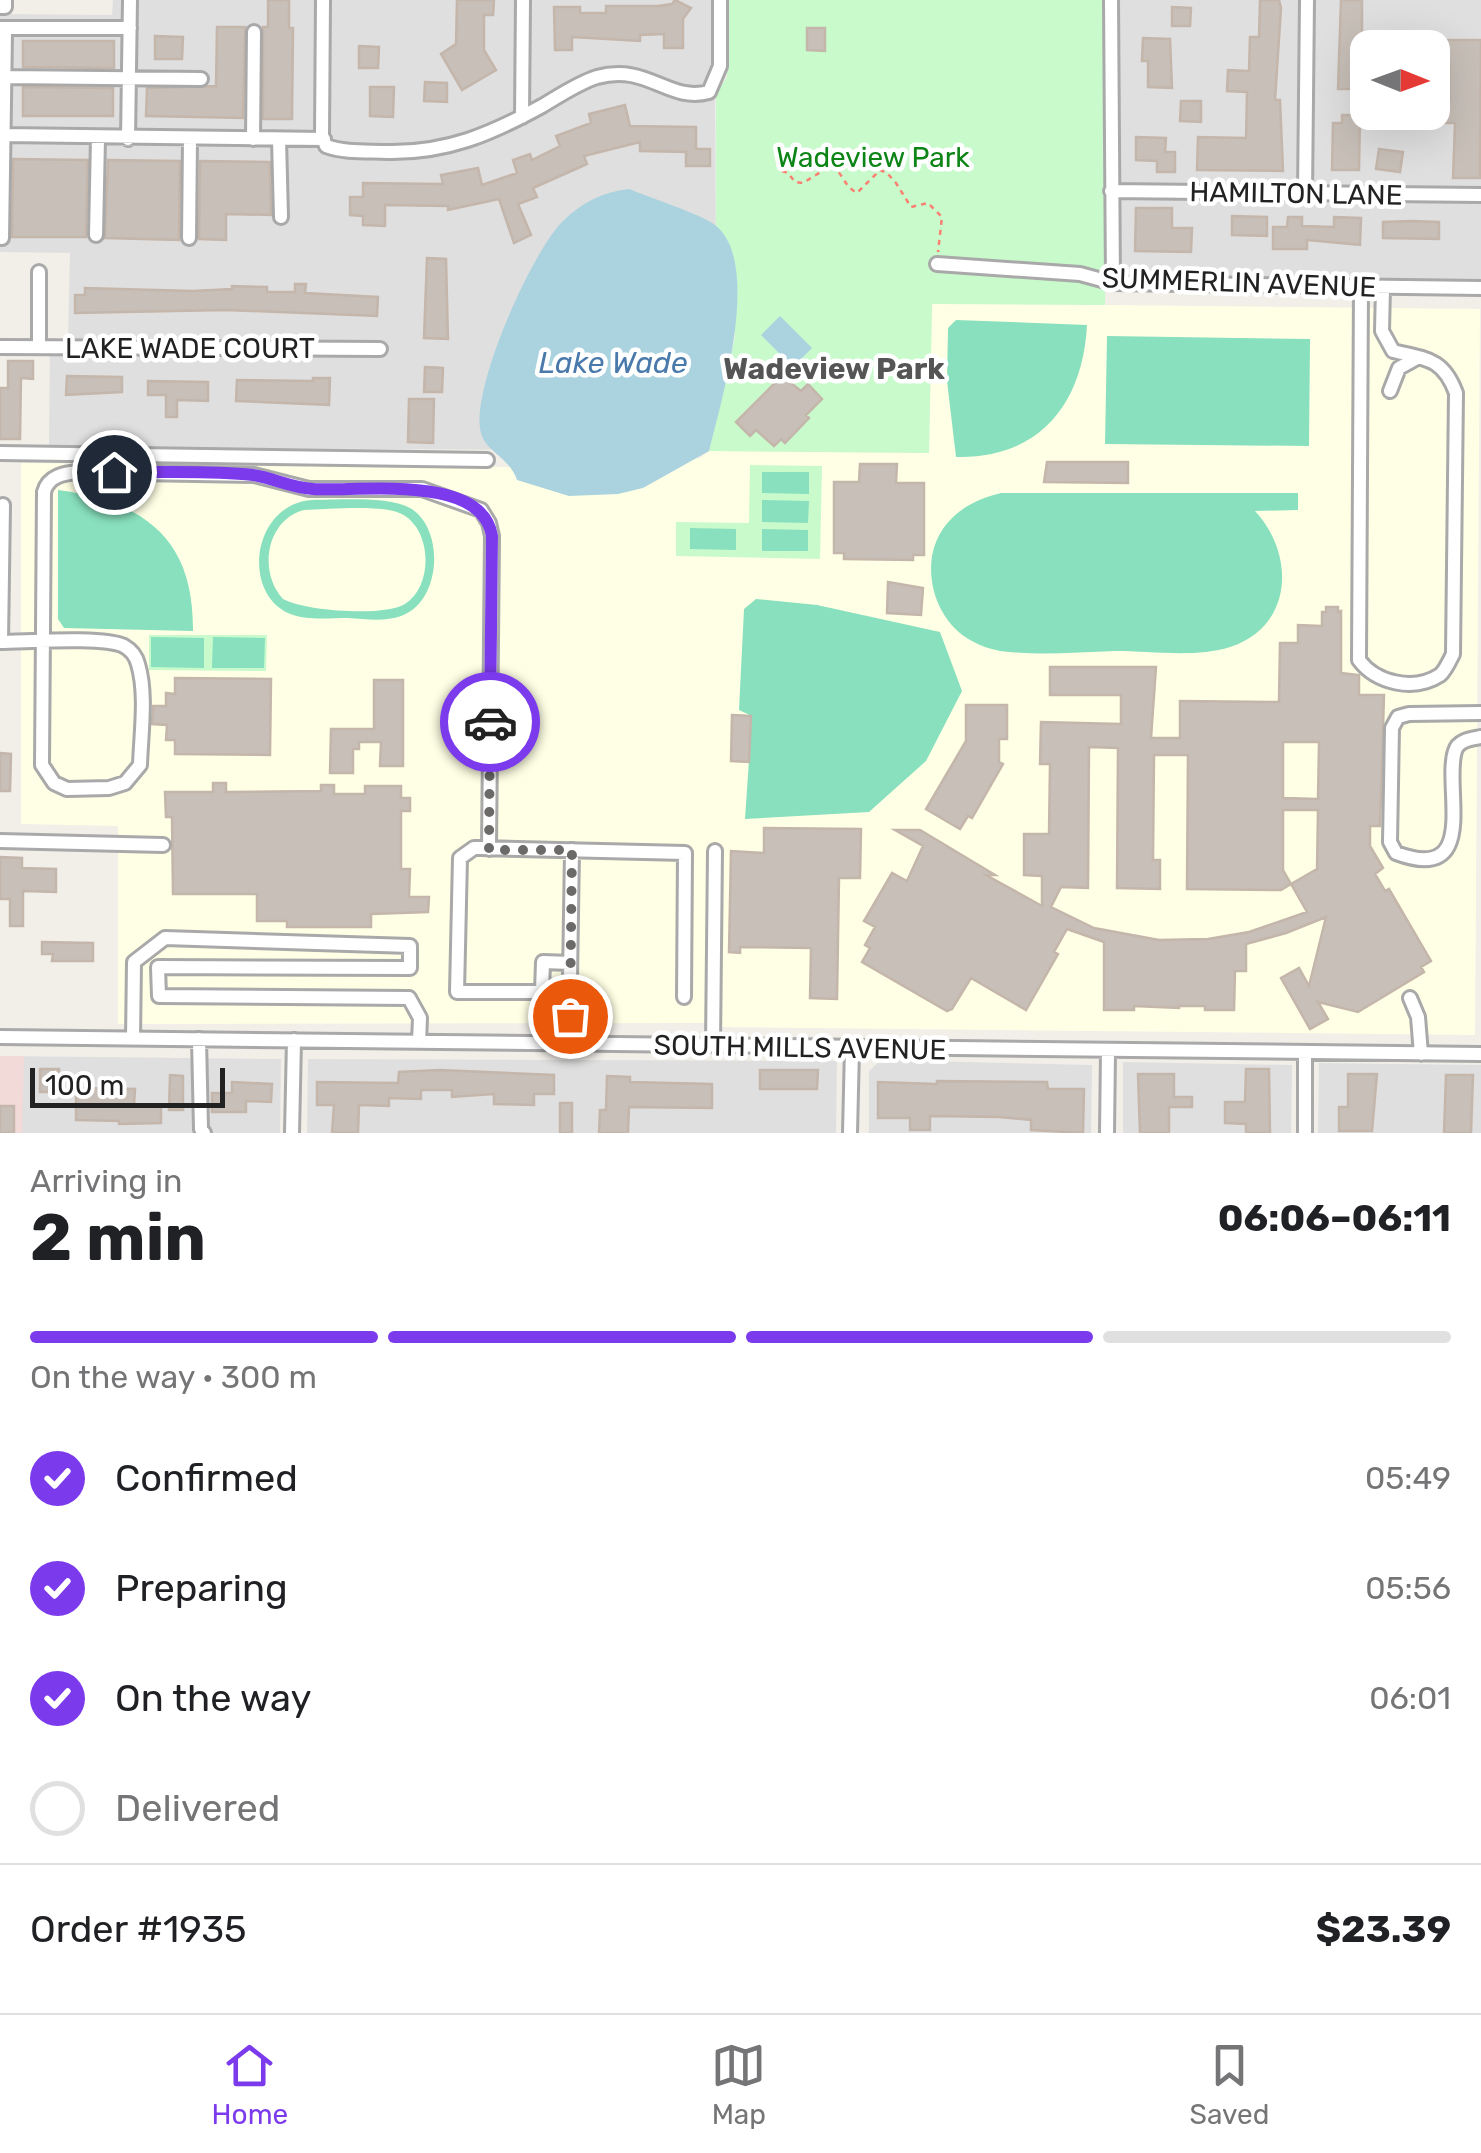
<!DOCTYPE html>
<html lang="en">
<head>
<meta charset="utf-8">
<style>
  body { margin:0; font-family:Rubik,sans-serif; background:#f6f6f6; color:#202124; height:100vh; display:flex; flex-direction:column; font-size:38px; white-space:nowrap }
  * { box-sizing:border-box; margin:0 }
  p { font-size:32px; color:#757577 }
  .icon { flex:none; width:55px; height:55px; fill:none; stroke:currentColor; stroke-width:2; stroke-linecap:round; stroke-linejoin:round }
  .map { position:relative; height:1133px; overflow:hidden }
  .drawer { display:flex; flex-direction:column; background:#fff; flex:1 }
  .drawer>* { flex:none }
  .needle { width:65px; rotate:91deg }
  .controls { position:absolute; left:1350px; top:30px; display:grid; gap:20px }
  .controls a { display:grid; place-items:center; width:100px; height:100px; border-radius:20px; background:#fff; box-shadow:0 10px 40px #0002; font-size:50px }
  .scale { position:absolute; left:30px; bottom:25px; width:195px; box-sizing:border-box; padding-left:10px; border:5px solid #222; border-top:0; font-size:28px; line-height:35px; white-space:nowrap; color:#222; -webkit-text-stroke:8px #fff; paint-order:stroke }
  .pin { position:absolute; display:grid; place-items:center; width:85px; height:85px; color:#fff; margin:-42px; border:5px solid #fff; border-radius:50%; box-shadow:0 2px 10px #0007 }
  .courier { position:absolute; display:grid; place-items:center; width:100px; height:100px; margin:-50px; border:8px solid #7c3aed; border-radius:50%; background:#fff; color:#222; box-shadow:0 2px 12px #0007 }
  .summary em { font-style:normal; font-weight:700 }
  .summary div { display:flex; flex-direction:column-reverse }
  .summary { display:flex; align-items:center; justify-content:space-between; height:170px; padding:0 30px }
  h1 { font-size:65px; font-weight:700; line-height:75px }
  .bar { display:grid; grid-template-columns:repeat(4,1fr); gap:15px 10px; align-content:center; height:120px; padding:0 30px }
  .bar i { height:12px; border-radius:8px; background:#e0e0e0 }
  .bar .current { background:#7c3aed }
  .bar p { grid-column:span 4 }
  .line { display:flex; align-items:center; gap:25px; padding:0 30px; border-top:2px solid #e0e0e0 }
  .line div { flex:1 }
  ol { padding:0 30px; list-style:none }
  li { display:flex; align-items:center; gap:30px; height:110px }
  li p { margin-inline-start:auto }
  li .icon { padding:10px; border-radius:50%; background:#7c3aed; color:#fff; stroke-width:4 }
  li:last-child { color:#757577 }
  li i { width:55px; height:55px; border:5px solid #e0e0e0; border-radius:50% }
  .tabs { display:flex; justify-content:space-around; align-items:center; height:140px; border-top:2px solid #e0e0e0; background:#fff; font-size:28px; color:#757577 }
  .tabs a { display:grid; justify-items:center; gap:5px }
  .tabs .current { color:#7c3aed }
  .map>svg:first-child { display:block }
</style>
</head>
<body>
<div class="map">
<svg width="1481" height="1133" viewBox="0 0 1481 1133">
  <rect width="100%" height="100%" fill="#f2efe9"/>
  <!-- residential -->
  <path fill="#e0dfdf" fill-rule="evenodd" d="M113 0H725L724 72 715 93 717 451 49 447 50 341H68L70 253 0 252V14L112 15Z
    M1111 0H1481V288L1113 283ZM1368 48H1432V112H1368Z
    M0 1056 281 1059 280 1133H0Z
    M308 1059 837 1061 836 1133H307Z
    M881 1060 1092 1065 1091 1133H869V1071Z
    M1123 1062 1292 1065 1291 1133H1123Z
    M1319 1063 1481 1065V1133H1318Z"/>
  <!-- commercial -->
  <path fill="#f2dad9" d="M0 1056H24L22 1133H0Z"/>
  <!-- education -->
  <path fill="#ffffe5" d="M932 303 1480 309 1475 1035 714 1027 713 1023 118 1024V826L21 824V463L513 467 517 480 690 459 700 458 709 451 929 453Z"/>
  <!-- park -->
  <path fill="#c8facc" d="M728 0H1106L1105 305 932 304 929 453 709 451 735 337 728 244 716 225V94L727 77Z
    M750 465 822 466 820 559 676 556V522L749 523Z
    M149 635H267L266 671 149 670Z"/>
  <!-- pitch -->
  <path fill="#88e0be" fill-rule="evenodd" d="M956 320 1087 325C1083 404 1039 459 956 457L947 381 948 328Z
    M1107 336 1310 339 1309 446 1105 444Z
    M762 472H809V494L762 493Z
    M58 490C144 502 194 538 193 631L64 628 58 619Z
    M1001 493H1298V510L1255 511C1295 554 1294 626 1230 647 1196 658 1151 651 1115 651 1078 652 1038 656 1000 651 990 649 981 646 972 641 942 625 927 589 932 556 939 520 967 501 1001 493Z
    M312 500C337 500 388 496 410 508 445 528 442 602 401 616 385 622 365 619 348 618 329 618 305 621 288 613 241 591 253 504 312 500ZM304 510C329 509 375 505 397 512 432 524 435 585 405 604 385 617 304 611 283 599 258 572 266 520 304 510Z
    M762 500 809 501 808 523 762 522Z
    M690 528 736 529V550L690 549Z
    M762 529 808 530V551H762Z
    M756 599 817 605 940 632 962 691 926 761 869 812 745 819 752 716 739 710 744 609Z
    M151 637 204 638V668L151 667Z
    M213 637 265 638 264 668H212Z"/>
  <!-- water -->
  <path fill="#aad3df" d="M629 189C648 197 701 214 715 225 763 262 721 402 709 451L643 488 618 494 569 496 517 480C510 458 486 452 481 433 469 391 532 252 562 222 581 203 602 192 629 189Z
    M780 316 812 348 793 367 761 335Z"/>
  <!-- building -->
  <path fill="#c7bfb8" stroke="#c4b6ab" stroke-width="2.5" fill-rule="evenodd" d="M268 0H289V28H293L292 119H263V27H268Z
    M457 0H494L493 15H484V50L496 70 462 90 441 54 456 44Z
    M675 0 691 8 683 19V48H664V34L640 35V41L572 37V50H555L554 7H580V13H606V6H658L672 4Z
    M1260 0H1279L1281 8 1275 100H1280L1283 171 1197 170 1198 137 1246 138 1247 92 1227 91 1228 70 1249 71 1250 37H1259Z
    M1341 0H1362V34H1358L1357 67H1362L1361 89H1338Z
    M1172 7 1191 8 1190 26H1172Z
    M217 27H245L243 118 146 116 147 88 216 86Z
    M807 28H825V51L807 50Z
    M155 36 183 37 182 59H155Z
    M1143 38 1170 39 1172 88 1148 87V61H1142Z
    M1434 40H1481L1480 178H1453L1455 123H1441L1442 100H1450V64H1442V58H1433Z
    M23 41H114V68L23 67Z
    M359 46 379 47 378 68H359Z
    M425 82 447 83V102L424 101Z
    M23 87 113 88V116H23Z
    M370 87H394L393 117 370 116Z
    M1181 101H1201V122L1180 121Z
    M625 105 630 126 696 127V149H710V166H686V152L640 151V142L584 156 587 164 533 188 537 197 518 204 531 235 514 243 499 199 448 210V206L385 205V226L363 225V216L350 215V197H363V183L443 184 441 175 478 168 482 185 517 173 513 160 530 154 532 160 560 146 556 136 591 123 589 114Z
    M1342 115H1360L1359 170H1332L1333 123H1342Z
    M1136 137 1166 138 1165 152H1175V172H1157V161L1136 160Z
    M1379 149 1403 152 1400 172 1376 169Z
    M13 159 88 160 86 237H12Z
    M108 160 180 161 179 240 105 238Z
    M200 161 270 162 271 215 226 214V240L199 239Z
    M1136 208H1172V228H1192L1191 252 1135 251Z
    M1232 216 1267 217V236L1232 235Z
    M1288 217H1302V226L1334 227V217L1361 218 1360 245 1307 240V249H1273V227H1287Z
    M1412 221 1439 222V239L1383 238V222Z
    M427 258 446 259 448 339 424 338Z
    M295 284H306L305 293 378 297 377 316 226 310 75 313V295H85V288L193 291 232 289V286L267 287V292H295Z
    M8 361H33V379L21 378 20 439H0V388H8Z
    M425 367 443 368 442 392H424Z
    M67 376 122 377V392L66 395Z
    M782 376 801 391 808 384 822 399 806 415 809 418 785 443 781 439 774 446 756 430 750 436 736 422Z
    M313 378H330L329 405 236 401 237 380 313 381Z
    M148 381 208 382V401L177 400V417H166V395H148Z
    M409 399H434L433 443 408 442Z
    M1047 462H1128V483L1044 482Z
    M860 464H897L896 483H924V555H913V560L844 559V553H834V482H859Z
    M888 582 923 588 921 615 887 613Z
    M1326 607H1338V612L1341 611V673L1359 675V695H1384L1380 826H1370V846L1383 868 1375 874 1385 891 1389 889 1431 961 1421 967 1424 972 1358 1012 1318 1002 1328 1019 1310 1029 1281 978 1299 968 1309 986 1326 917 1286 933 1246 944V971H1235L1234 1010H1205V1006H1179V1008L1134 1006V1010H1104V942L1067 929 1054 952 1058 954 1026 1010 971 978 952 1009 947 1011 862 962 870 948 865 945 875 927 864 921 892 873 907 881 923 846 895 830H920L995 875H986L1042 906V876L1024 875V834H1049L1050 764H1040L1041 722 1121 724V695H1050V667H1156L1151 738H1180V701L1279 702 1280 643H1298V625L1322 626V612H1326ZM1283 742H1319L1318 799 1283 798ZM1089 747 1118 748 1117 888 1160 889V860H1153L1154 755H1188L1187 889 1281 890 1291 884 1307 912 1249 932 1208 939 1159 940 1094 928 1051 907 1061 887 1088 888ZM1283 810H1318L1317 869 1291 884 1283 870Z
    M175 678 271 679 270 755 175 754V740H166L167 725 152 724 153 706H166V693L175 694Z
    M374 680H403V766H380L381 742H359V749H353V773H330L331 729H374Z
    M966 705H1007V739H999V762L1003 764 972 818 968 816 960 829 926 809 966 741Z
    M732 715 751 716 749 762 731 761Z
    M0 753 11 754 10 791H0Z
    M213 783H226V792L321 791V785H334V794H365V786H401V798H410V811H401V869H410L409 897H429L428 912 371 914V927H287V921H257V894H173L172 817H166L165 792H213Z
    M764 828 861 829 860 878H839L837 999 810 998 811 948 740 947V953L729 952 731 851 764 853Z
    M0 857 22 858V868L56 869V892L23 891V926H10V899H0Z
    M42 942 93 943V961H52L53 954H42Z
    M40 1069H59V1081H69V1092H40Z
    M1246 1069H1269L1270 1133H1246V1124L1225 1123V1102H1245Z
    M439 1070 554 1075V1094H534V1105L494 1104V1094L452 1097V1090H421V1099L389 1098V1106L359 1105 358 1133H332L334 1105H317V1082L398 1083 399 1072Z
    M760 1070H818L817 1089H760Z
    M1138 1074H1174V1097H1192V1107H1169V1133H1140Z
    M1348 1074H1377L1372 1131H1339V1107H1348Z
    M170 1075 183 1076V1110H169Z
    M1446 1075H1473L1471 1133H1444Z
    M607 1076 630 1077V1082L712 1084V1108L629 1107 628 1133H599L600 1110H606Z
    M937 1081 1047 1082 1048 1089H1084L1083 1133 1031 1130V1120L999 1117 930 1116V1130H910V1118H878V1082L937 1084Z
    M232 1082 272 1084 271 1102 246 1101V1112H212V1093H232Z
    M76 1088 135 1089 134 1105 161 1106V1123L119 1124V1121L76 1120Z
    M560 1103H572V1133H560Z
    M0 1106H14V1133H0Z"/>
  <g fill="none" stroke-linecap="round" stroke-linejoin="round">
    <defs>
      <path id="minor" d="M323 0 322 135 326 146C346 153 367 151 388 152 447 153 491 134 542 106 559 96 578 83 597 77 648 63 668 103 709 92L720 66V0
        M1111 0 1113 283
        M0 7H5V0
        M0 28 5 33 2 238
        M1 28H130
        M5 77 201 79
        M522 117 523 0
        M4 135 324 139
        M128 139 130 0
        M253 139 254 32
        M279 139 281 217
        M1111 191 1481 195
        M1305 194 1307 0
        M96 235 98 138
        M189 238 190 139
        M937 264 1080 274 1113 283 1481 288
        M1361 287 1359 660C1376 683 1414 692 1440 675 1445 671 1450 660 1453 654L1456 393C1443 358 1426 359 1393 351L1382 331 1383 287
        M0 347 380 349
        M39 347V272
        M1390 391 1399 368 1417 358
        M0 453 487 460
        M0 642C27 642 103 636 124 646 131 650 136 656 138 664 147 694 141 733 140 765L125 783 109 788 67 789 54 783 42 765 44 492C48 476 64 473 79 472L254 475 309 489H422L481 510 489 523 492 536 489 849
        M1 642 3 505
        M1481 713 1409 714 1398 717 1392 728 1390 842 1396 853C1481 885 1443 787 1455 751 1458 740 1471 739 1481 737
        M0 841 163 845
        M570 963 543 962 542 992H457L460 858 474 848H480L685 853 684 997
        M1410 998 1418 1017 1421 1054
        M0 1037 1481 1054
        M133 1039 134 962 165 938 410 946V968L158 967 159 996 409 998 420 1018 419 1042
        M199 1039 201 1129 204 1133
        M569 1043 572 850
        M713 1045 715 851
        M292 1133 294 1040
        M850 1133 852 1048
        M1107 1133 1108 1052
        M1305 1133V1055"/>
    </defs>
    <!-- minor casing -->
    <use href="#minor" stroke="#a9a9a9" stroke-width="18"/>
    <!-- path -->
    <path stroke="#fa8072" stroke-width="2.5" stroke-dasharray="5 5" stroke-linecap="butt" d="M782 171 788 173 795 182 803 183 832 165C843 174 844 186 857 193L880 170 887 173 896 183 911 207 928 203 942 217 938 252"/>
    <!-- minor -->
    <use href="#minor" stroke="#fff" stroke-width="12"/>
  </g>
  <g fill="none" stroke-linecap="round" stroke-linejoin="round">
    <!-- done -->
    <path stroke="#6b6a68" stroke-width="10" stroke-dasharray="0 18" d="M490 722 489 850H572L570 1016"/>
    <!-- route -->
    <path stroke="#7c3aed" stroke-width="12" d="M114 472C160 473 208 470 253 475 273 478 292 488 313 489 359 492 482 473 492 536L490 722"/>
  </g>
  <g text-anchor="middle" stroke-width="9" stroke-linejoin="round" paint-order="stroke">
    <!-- park labels -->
    <g font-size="28" fill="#0c8416" stroke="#fff">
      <text x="873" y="167">Wadeview Park</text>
    </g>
    <!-- street labels -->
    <g font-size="28" fill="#222" stroke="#fff">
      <text transform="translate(1296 193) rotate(1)" y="10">HAMILTON LANE</text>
      <text transform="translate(1239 282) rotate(2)" y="10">SUMMERLIN AVENUE</text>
      <text x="190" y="358">LAKE WADE COURT</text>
      <text transform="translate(800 1047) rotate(1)" y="10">SOUTH MILLS AVENUE</text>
    </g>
    <!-- water labels -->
    <g font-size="30" font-style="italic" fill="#4a7aab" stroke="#fff">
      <text x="613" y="373">Lake Wade</text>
    </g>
    <!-- neighbourhood labels -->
    <g font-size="30" font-weight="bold" fill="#555" stroke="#fff">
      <text x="834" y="379">Wadeview Park</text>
    </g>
  </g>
</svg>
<div class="controls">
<a><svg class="needle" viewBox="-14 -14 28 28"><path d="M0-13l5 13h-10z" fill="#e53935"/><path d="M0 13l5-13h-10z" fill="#757577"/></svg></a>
</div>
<div class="scale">100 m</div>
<div class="pin" style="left:570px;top:1016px;background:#ea580c"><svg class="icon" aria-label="bag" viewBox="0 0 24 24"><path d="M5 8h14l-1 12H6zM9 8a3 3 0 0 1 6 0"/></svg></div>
<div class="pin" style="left:114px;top:472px;background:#1f2937"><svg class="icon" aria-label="home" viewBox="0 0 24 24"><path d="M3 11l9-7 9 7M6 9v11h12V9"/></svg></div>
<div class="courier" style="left:490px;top:722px"><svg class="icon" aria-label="car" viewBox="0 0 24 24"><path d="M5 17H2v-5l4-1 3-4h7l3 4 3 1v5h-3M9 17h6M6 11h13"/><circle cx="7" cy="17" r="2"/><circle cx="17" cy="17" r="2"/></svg></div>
</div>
<section class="drawer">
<div class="summary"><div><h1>2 min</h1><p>Arriving in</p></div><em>06:06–06:11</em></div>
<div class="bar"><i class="current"></i><i class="current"></i><i class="current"></i><i></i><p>On the way · 300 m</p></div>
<ol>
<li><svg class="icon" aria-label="check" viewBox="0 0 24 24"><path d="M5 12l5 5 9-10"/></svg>Confirmed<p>05:49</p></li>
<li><svg class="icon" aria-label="check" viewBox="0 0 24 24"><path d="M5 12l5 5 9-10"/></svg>Preparing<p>05:56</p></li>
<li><svg class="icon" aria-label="check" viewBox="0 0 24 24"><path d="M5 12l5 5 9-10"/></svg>On the way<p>06:01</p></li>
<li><i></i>Delivered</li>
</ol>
<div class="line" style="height:130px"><div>Order #1935</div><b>$23.39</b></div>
</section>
<nav class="tabs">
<a class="current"><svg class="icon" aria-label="home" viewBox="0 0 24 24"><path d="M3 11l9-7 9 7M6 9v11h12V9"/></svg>Home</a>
<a><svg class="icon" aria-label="map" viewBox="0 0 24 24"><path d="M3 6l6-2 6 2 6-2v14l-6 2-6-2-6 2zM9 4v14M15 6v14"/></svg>Map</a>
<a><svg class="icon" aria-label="saved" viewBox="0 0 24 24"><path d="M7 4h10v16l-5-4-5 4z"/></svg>Saved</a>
</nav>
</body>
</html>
